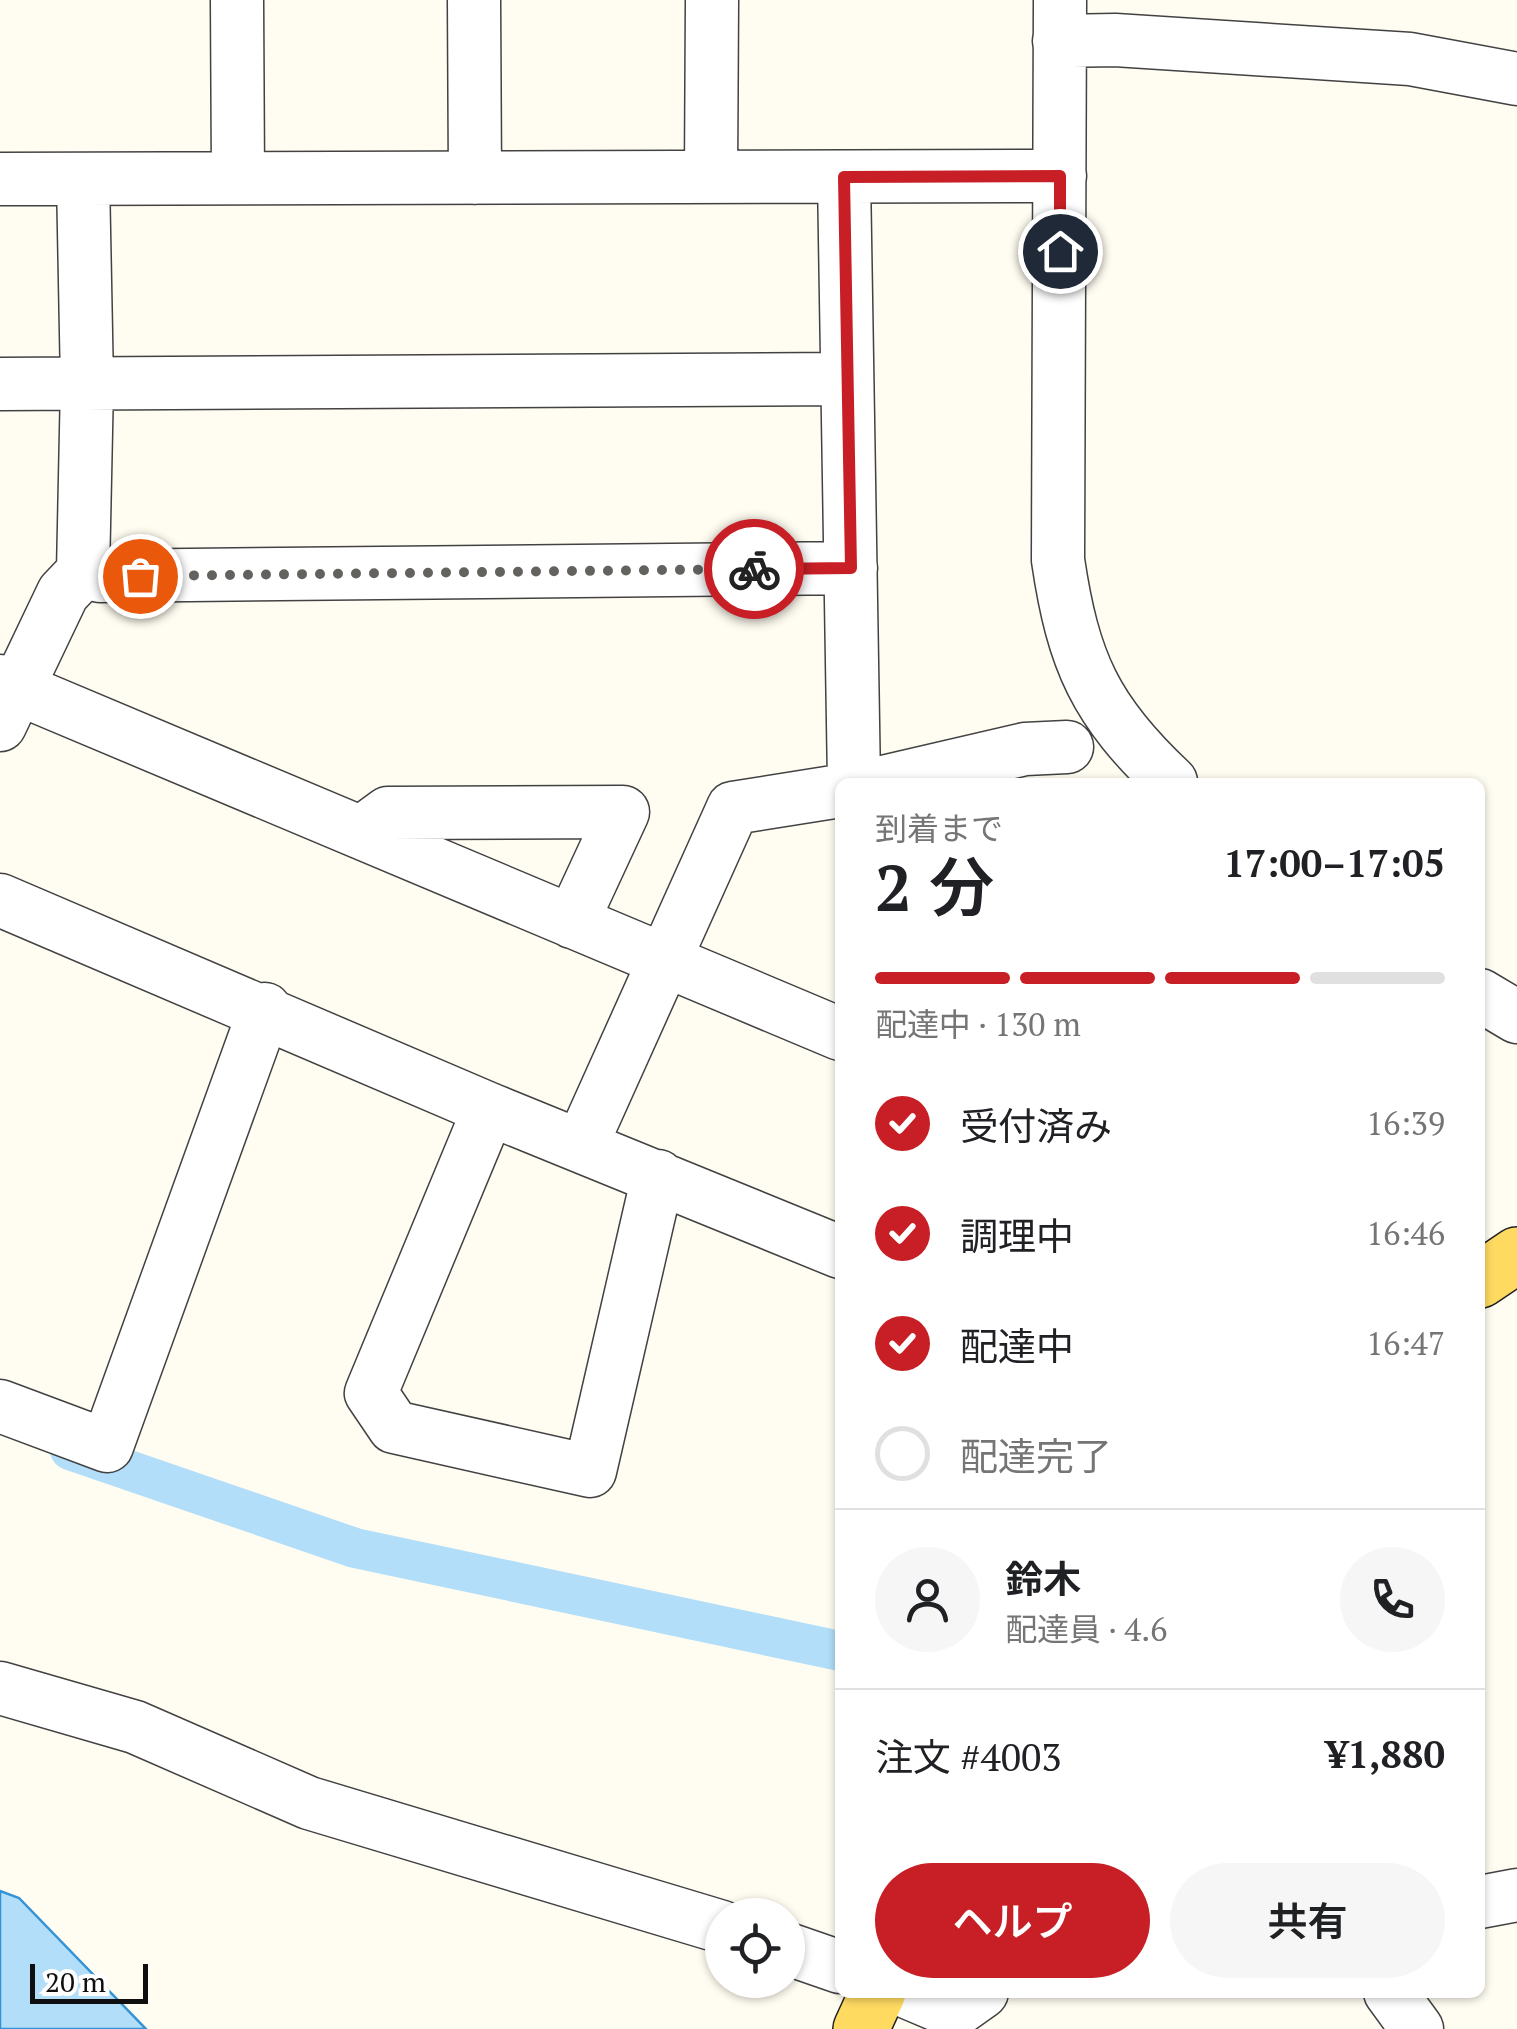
<!DOCTYPE html>
<html lang="ja">
<head>
<meta charset="utf-8">
<style>
  body { margin:0; font-family:"PT Serif","Noto Sans JP",serif; background:#f6f6f6; color:#202124; height:100vh; display:flex; flex-direction:column; font-size:38px; white-space:nowrap }
  * { box-sizing:border-box; margin:0 }
  p { font-size:32px; color:#757577 }
  .icon { flex:none; width:55px; height:55px; fill:none; stroke:currentColor; stroke-width:2; stroke-linecap:round; stroke-linejoin:round }
  .map { position:relative; flex:1; overflow:hidden }
  .panel { position:absolute; left:835px; top:778px; width:650px; height:1220px; display:flex; flex-direction:column; background:#fff; border-radius:15px; box-shadow:0 2px 8px #0004 }
  .panel>* { flex:none }
  .buttons { position:absolute; left:705px; top:1898px; display:grid; gap:20px }
  .buttons a { display:grid; place-items:center; width:100px; height:100px; border-radius:50%; background:#fff; box-shadow:0 2px 8px #0004; font-size:50px }
  .scale { position:absolute; left:30px; bottom:25px; width:118px; box-sizing:border-box; padding-left:10px; border:5px solid #0f0f0f; border-top:0; font-size:28px; line-height:35px; white-space:nowrap; color:#0f0f0f; -webkit-text-stroke:8px #fff; paint-order:stroke }
  .pin { position:absolute; display:grid; place-items:center; width:85px; height:85px; color:#fff; margin:-42px; border:5px solid #fff; border-radius:50%; box-shadow:0 2px 10px #0007 }
  .courier { position:absolute; display:grid; place-items:center; width:100px; height:100px; margin:-50px; border:8px solid #c71f25; border-radius:50%; background:#fff; color:#222; box-shadow:0 2px 12px #0007 }
  .overview em { font-style:normal; font-weight:600 }
  .overview div { display:flex; flex-direction:column-reverse }
  .overview { display:flex; align-items:center; justify-content:space-between; height:170px; padding:0 40px }
  h1 { font-size:65px; font-weight:600; line-height:75px }
  .bar { display:grid; grid-template-columns:repeat(4,1fr); gap:15px 10px; align-content:center; height:120px; padding:0 40px }
  .bar i { height:12px; border-radius:8px; background:#e0e0e0 }
  .bar .on { background:#c71f25 }
  .bar p { grid-column:span 4 }
  .line { display:flex; align-items:center; gap:25px; padding:0 40px; border-top:2px solid #e0e0e0 }
  .line div { flex:1 }
  .round { display:grid; place-items:center; flex:none; width:105px; height:105px; border-radius:52px; background:#f6f6f6 }
  ol { padding:0 40px; list-style:none }
  li { display:flex; align-items:center; gap:30px; height:110px }
  li p { margin-inline-start:auto }
  li .icon { padding:10px; border-radius:50%; background:#c71f25; color:#fff; stroke-width:4 }
  li:last-child { color:#757577 }
  li i { width:55px; height:55px; border:5px solid #e0e0e0; border-radius:50% }
  .button { display:flex; gap:20px; margin-top:auto; padding:20px 40px }
  .button a { flex:1; height:115px; border-radius:60px; background:#c71f25; color:#fff; font-size:40px; font-weight:600; line-height:115px; text-align:center }
  .button a+a { background:#f6f6f6; color:#202124 }
  .map>svg:first-child { display:block }
</style>
</head>
<body>
<div class="map">
<svg width="1517" height="2029" viewBox="0 0 1517 2029">
  <rect width="100%" height="100%" fill="#fffcf1"/>
  <!-- water -->
  <path fill="#b2def9" stroke="#3593d5" stroke-width="2.5" d="M0 1891 19 1898 146 2029H0Z"/>
  <g fill="none" stroke-linecap="round" stroke-linejoin="round">
    <!-- canal -->
    <path stroke="#b2def9" stroke-width="40" d="M70 1450 355 1548 840 1651"/>
    <defs>
      <path id="minor" d="M237 0 238 177
        M474 0 475 178
        M1060 0 1058 560C1073 661 1095 711 1171 782
        M1059 41 1115 40 1410 59 1517 79
        M711 176 712 0
        M844 177 854 782
        M0 179 1060 176
        M0 384 847 379
        M83 572 100 576 851 568
        M0 681 840 1034
        M0 725 63 593 83 572 87 384 83 179
        M883 782 1025 749 1067 747
        M362 832 388 813 623 812 572 922
        M0 900 489 1109 840 1252
        M1480 995 1517 1017
        M489 1109 371 1393 394 1427 590 1471 658 1176
        M581 1146 733 808 840 791
        M0 1406 107 1446 265 1009
        M0 1688 135 1727 309 1803 722 1927
        M1480 1902 1517 1895
        M788 1949 840 1967
        M907 1992 954 2012 982 1992
        M1390 1992 1417 2029"/>
      <path id="major" d="M1480 1280 1517 1255
        M861 2029 878 1992"/>
    </defs>
    <!-- minor casing -->
    <use href="#minor" stroke="#424242" stroke-width="55"/>
    <!-- major casing -->
    <use href="#major" stroke="#202020" stroke-width="58"/>
    <!-- minor -->
    <use href="#minor" stroke="#fff" stroke-width="52"/>
    <!-- major -->
    <use href="#major" stroke="#ffda61" stroke-width="55"/>
  </g>
  <g fill="none" stroke-linecap="round" stroke-linejoin="round">
    <!-- done -->
    <path stroke="#63625e" stroke-width="10" stroke-dasharray="0 18" d="M140 576 754 569"/>
    <!-- route -->
    <path stroke="#c71f25" stroke-width="12" d="M754 569 851 568 844 177 1060 176V251"/>
  </g>
</svg>
<div class="buttons">
<a><svg class="icon" aria-label="locate" viewBox="0 0 24 24"><circle cx="12" cy="12" r="6"/><path d="M12 2v4M12 18v4M2 12h4M18 12h4"/></svg></a>
</div>
<div class="scale">20 m</div>
<div class="pin" style="left:140px;top:576px;background:#ea580c"><svg class="icon" aria-label="bag" viewBox="0 0 24 24"><path d="M5 8h14l-1 12H6zM9 8a3 3 0 0 1 6 0"/></svg></div>
<div class="pin" style="left:1060px;top:251px;background:#1f2937"><svg class="icon" aria-label="home" viewBox="0 0 24 24"><path d="M3 11l9-7 9 7M6 9v11h12V9"/></svg></div>
<div class="courier" style="left:754px;top:569px"><svg class="icon" aria-label="bike" viewBox="0 0 24 24"><circle cx="6" cy="16" r="4"/><circle cx="18" cy="16" r="4"/><path d="M6 16l4-8h5l3 8M10 8l3 8H6M13 5h3"/></svg></div>
<section class="panel">
<div class="overview"><div><h1>2 分</h1><p>到着まで</p></div><em>17:00–17:05</em></div>
<div class="bar"><i class="on"></i><i class="on"></i><i class="on"></i><i></i><p>配達中 · 130 m</p></div>
<ol>
<li><svg class="icon" aria-label="check" viewBox="0 0 24 24"><path d="M5 12l5 5 9-10"/></svg>受付済み<p>16:39</p></li>
<li><svg class="icon" aria-label="check" viewBox="0 0 24 24"><path d="M5 12l5 5 9-10"/></svg>調理中<p>16:46</p></li>
<li><svg class="icon" aria-label="check" viewBox="0 0 24 24"><path d="M5 12l5 5 9-10"/></svg>配達中<p>16:47</p></li>
<li><i></i>配達完了</li>
</ol>
<div class="line" style="height:180px"><a class="round"><svg class="icon" aria-label="person" viewBox="0 0 24 24"><circle cx="12" cy="8" r="4"/><path d="M4 21q1-7 8-7t8 7"/></svg></a><div><b>鈴木</b><p>配達員 · 4.6</p></div><a class="round"><svg class="icon" aria-label="phone" viewBox="0 0 24 24"><path d="M5 4h4l2 5-3 2q2 4 5 5l2-3 5 2v4C11 20 4 13 5 4z"/></svg></a></div>
<div class="line" style="height:130px"><div>注文 #4003</div><b>¥1,880</b></div>
<div class="button"><a>ヘルプ</a><a>共有</a></div>
</section>
</div>
</body>
</html>
